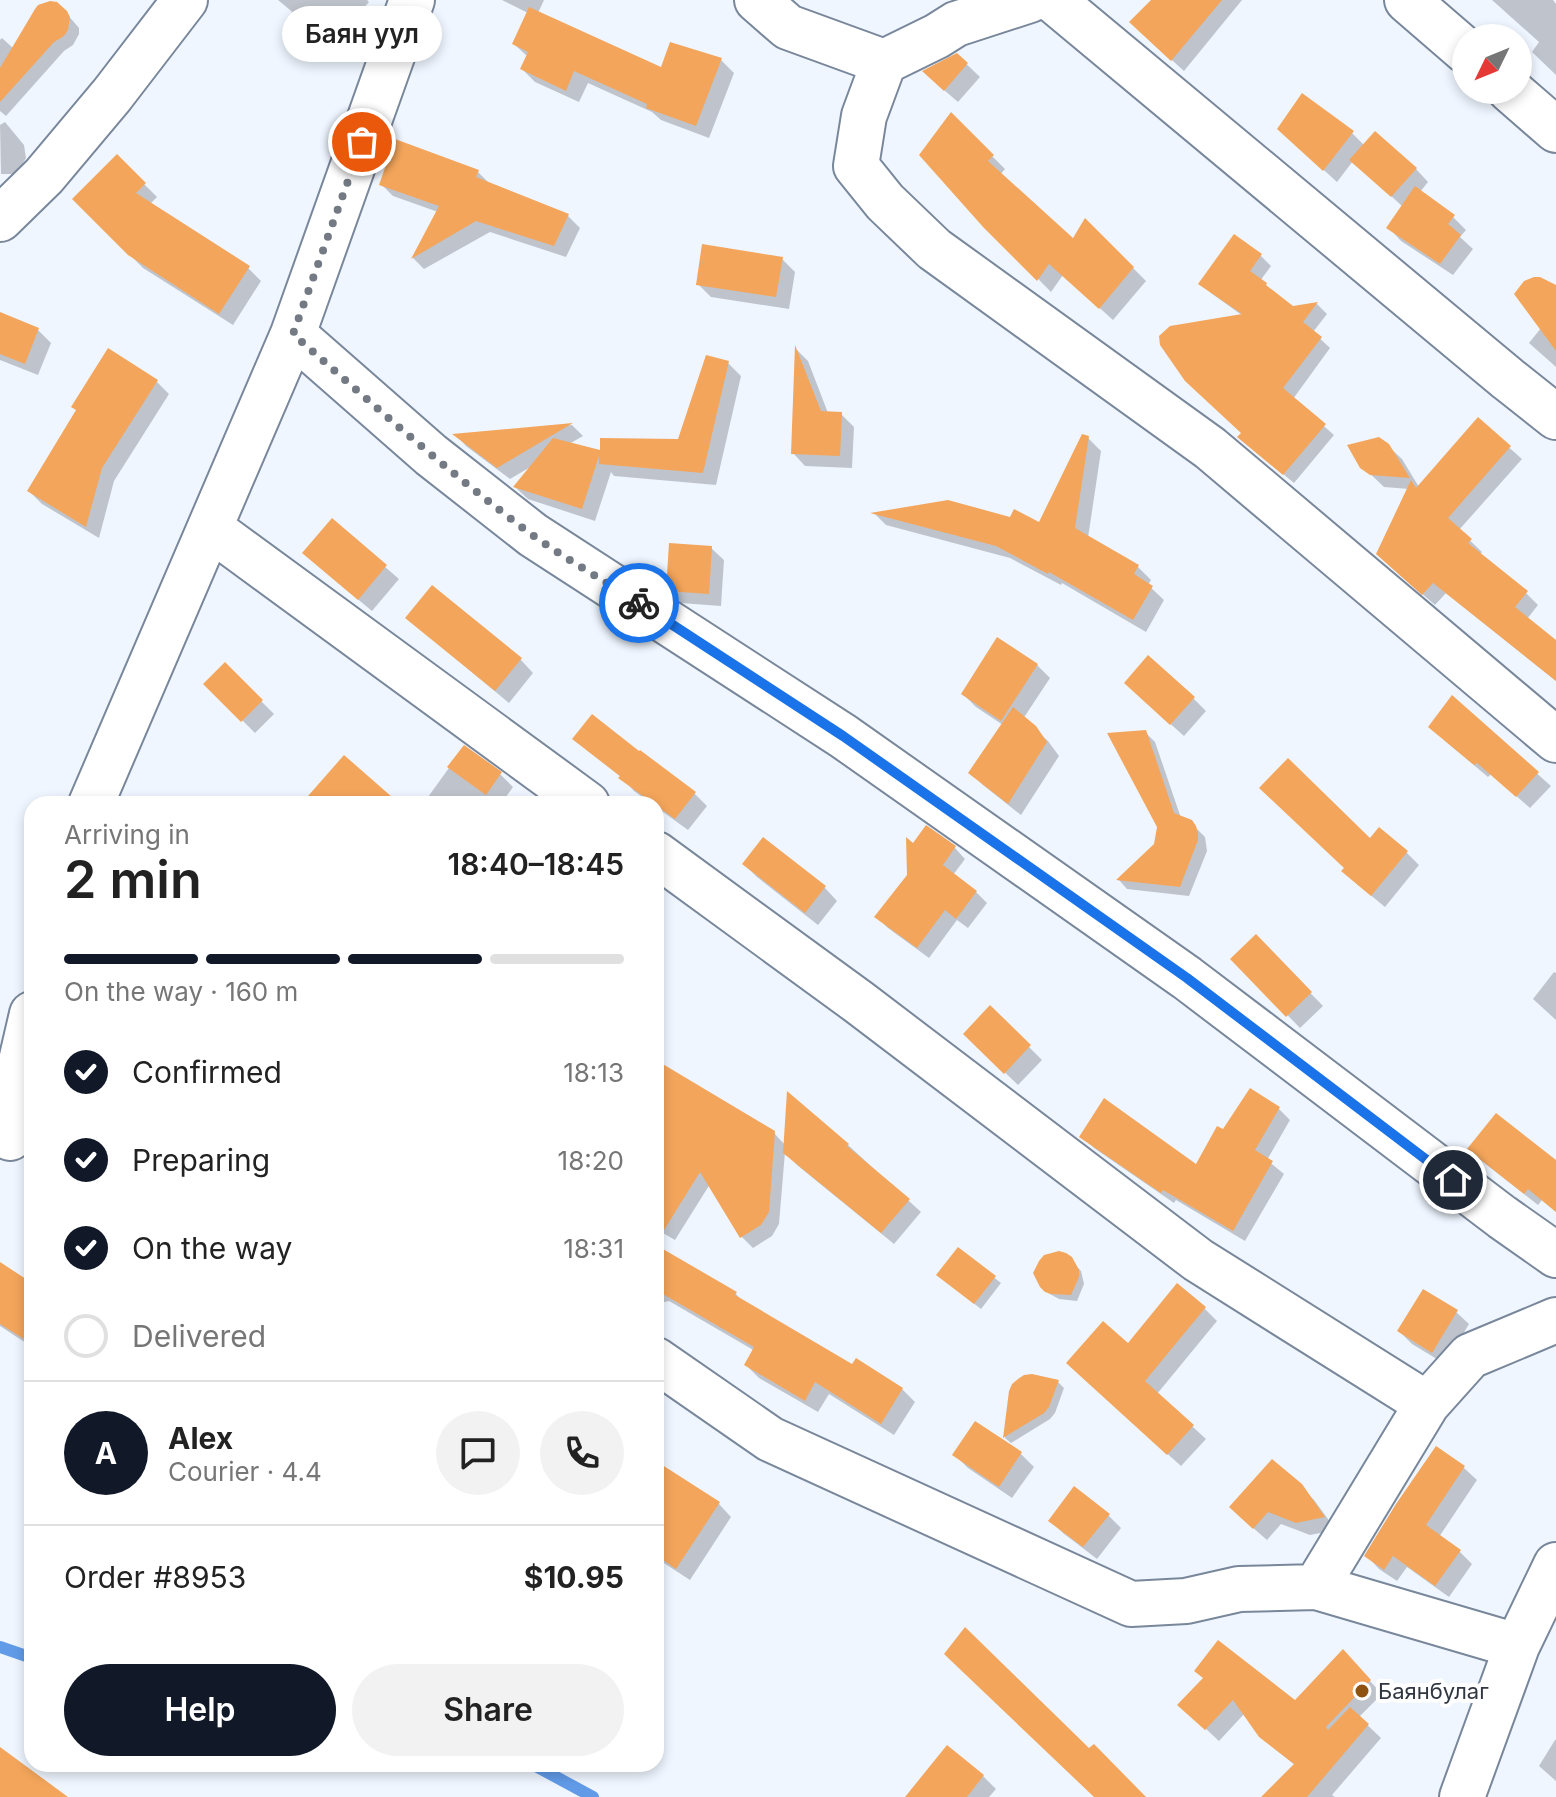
<!DOCTYPE html>
<html lang="en">
<head>
<meta charset="utf-8">
<style>
  body { margin:0; font-family:Inter,sans-serif; background:#f2f2f2; color:#222; height:100vh; display:flex; flex-direction:column; font-size:30px; white-space:nowrap }
  * { box-sizing:border-box; margin:0 }
  p { font-size:26px; color:#767676 }
  .icon { flex:none; width:44px; height:44px; fill:none; stroke:currentColor; stroke-width:2; stroke-linecap:round; stroke-linejoin:round }
  .map { position:relative; flex:1; overflow:hidden }
  .sheet { position:absolute; left:24px; top:796px; width:640px; height:976px; display:flex; flex-direction:column; background:#fff; border-radius:24px; box-shadow:0 4px 12px #0003 }
  .sheet>* { flex:none }
  .needle { width:52px; rotate:227deg }
  .buttons { position:absolute; left:1452px; top:24px; display:grid; gap:16px }
  .buttons a { display:grid; place-items:center; width:80px; height:80px; border-radius:50%; background:#fff; box-shadow:0 4px 12px #0003; font-size:40px }
  .pin { position:absolute; display:grid; place-items:center; width:68px; height:68px; color:#fff; margin:-34px; border:4px solid #fff; border-radius:50%; box-shadow:0 2px 8px #0007 }
  .courier { position:absolute; display:grid; place-items:center; width:80px; height:80px; margin:-40px; border:6px solid #1a73e8; border-radius:50%; background:#fff; color:#222; box-shadow:0 2px 10px #0007 }
  .bubble { position:absolute; height:56px; border-radius:28px; background:#fff; box-shadow:0 4px 12px #0003; font-size:26px; font-weight:600; line-height:56px; text-align:center }
  .headline em { font-style:normal; font-weight:600 }
  .headline div { display:flex; flex-direction:column-reverse }
  .headline { display:flex; align-items:center; justify-content:space-between; height:136px; padding:0 40px }
  h1 { font-size:52px; font-weight:600; line-height:60px }
  .bar { display:grid; grid-template-columns:repeat(4,1fr); gap:12px 8px; align-content:center; height:96px; padding:0 40px }
  .bar i { height:10px; border-radius:6px; background:#e0e0e0 }
  .bar .on { background:#111827 }
  .bar p { grid-column:span 4 }
  .line { display:flex; align-items:center; gap:20px; padding:0 40px; border-top:2px solid #e0e0e0 }
  .line div { flex:1 }
  .round { display:grid; place-items:center; flex:none; width:84px; height:84px; border-radius:42px; background:#f2f2f2 }
  ol { padding:0 40px; list-style:none }
  li { display:flex; align-items:center; gap:24px; height:88px }
  li p { margin-inline-start:auto }
  li .icon { padding:8px; border-radius:50%; background:#111827; color:#fff; stroke-width:4 }
  li:last-child { color:#767676 }
  li i { width:44px; height:44px; border:4px solid #e0e0e0; border-radius:50% }
  .cta { display:flex; gap:16px; margin-top:auto; padding:16px 40px }
  .cta a { flex:1; height:92px; border-radius:48px; background:#111827; color:#fff; font-size:32px; font-weight:600; line-height:92px; text-align:center }
  .cta a+a { background:#f2f2f2; color:#222 }
  .map>svg:first-child { display:block }
</style>
</head>
<body>
<div class="map">
<svg width="1556" height="1797" viewBox="0 0 1556 1797">
  <rect width="100%" height="100%" fill="#eff6ff"/>
  <!-- shadow -->
  <path fill="#0003" d="M278 0H367L369 2 332 45Z
    M502 0H544L538 13 662 70 721 60 734 73 709 138 661 120 652 112 588 83 579 102 535 82 522 69 528 57 514 44 528 13Z
    M1154 0H1242L1184 71 1143 34Z
    M1492 0H1553L1556 4V75L1532 52 1539 42Z
    M61 7 79 28V34L73 45 64 51 6 116 0 111V40L2 38 14 49Z
    M957 55 980 77 958 102 937 84Z
    M951 115 1005 169 1000 175 1074 241 1086 221 1146 281 1113 320 1063 275 1051 292 986 226Z
    M5 122 24 145 26 158 19 170 14 174H1L0 125Z
    M1352 133 1365 146 1416 169 1428 182 1420 192 1453 217 1466 230 1460 237 1473 249 1453 275 1401 241 1389 228 1403 207 1353 161 1337 182 1293 142Z
    M117 157 157 197 150 204 248 268 261 281 233 325 143 268 75 199Z
    M478 172 490 184 568 216 580 228 566 257 490 232 424 269 413 258 438 212 393 196 381 184Z
    M1234 237 1261 256 1271 266 1260 281 1293 308 1317 304 1327 314 1313 332 1330 348 1293 399 1334 435 1294 483 1250 447 1243 433V316L1211 293 1201 283Z
    M782 259 795 272 789 309 711 297 698 284Z
    M1556 288V367L1529 343 1541 328Z
    M0 315 38 330 51 343 38 375 0 360Z
    M797 350 808 361 828 413 841 414 854 427 852 468 805 466 793 453Z
    M728 363 741 376 716 485 614 476 611 472 595 521 528 499 515 487 532 466 510 479 466 446 456 435 572 425 583 436 569 444 601 453 679 441Z
    M156 381 169 394 114 481 99 538 42 504 29 491Z
    M1478 420 1522 459 1459 530 1482 552 1479 555 1526 593 1538 605 1527 619 1556 642V681L1446 593 1435 605 1390 566 1409 489 1384 487 1362 466 1388 446 1402 459 1419 487Z
    M1088 438 1101 451 1088 538 1138 567 1151 580 1148 585 1164 600 1146 632 1062 583 1061 585 1010 558 886 525 875 514 1040 525Z
    M332 521 399 579 372 611 318 566Z
    M711 548 724 560 721 606 681 603 668 590Z
    M432 588 521 660 533 673 509 703 421 630Z
    M225 665 274 714 255 733 206 684Z
    M1037 665 1050 678 1023 719 1048 741 1059 756 1021 815 983 785 970 772 1003 725 976 707 963 694Z
    M1139 696 1193 698 1206 711 1184 736Z
    M1452 698 1551 786 1530 808 1491 774 1488 777 1444 740Z
    M1145 732 1155 742 1181 818 1190 822 1205 837 1207 851 1189 896 1127 889 1119 880 1156 845 1159 827Z
    M575 739 694 793 707 806 688 830 656 807V804H652L634 791 621 777 588 751Z
    M464 747 500 774 513 787 501 804H423Z
    M763 840 825 888 837 901 818 925 757 877 744 864Z
    M1370 840 1407 853 1419 865 1385 907 1357 884 1347 868Z
    M913 845 955 848 965 859 953 875 976 892 987 903 968 928 957 920 929 958 888 928 877 917 909 875Z
    M1256 937 1323 1006 1300 1028 1233 959Z
    M1554 972 1556 973V1020L1533 999Z
    M990 1008 1042 1060 1018 1085 965 1034Z
    M656 1063 774 1133 785 1145 788 1095 848 1145 921 1212 894 1244 797 1165 785 1152 779 1224 772 1236 753 1248 742 1237 710 1184 675 1240 656 1229Z
    M1278 1108 1290 1120 1267 1160 1284 1174 1245 1241 1176 1200 1174 1203 1094 1148 1082 1136 1196 1167 1224 1132Z
    M1470 1149 1556 1162V1212L1542 1200 1538 1205 1483 1162Z
    M656 1247 736 1294 744 1303 853 1367 857 1361 902 1389 915 1402 894 1435 829 1394 818 1412 759 1378 746 1365 755 1351 669 1301 656 1304Z
    M959 1250 1001 1283 981 1309 945 1281Z
    M1065 1254 1081 1271 1084 1284 1077 1301 1059 1299 1048 1293Z
    M0 1270 32 1285V1347L0 1326Z
    M1204 1308 1217 1321 1157 1394 1206 1439 1181 1466 1081 1376 1128 1346Z
    M1456 1312 1469 1324 1445 1364 1412 1344 1399 1331Z
    M1058 1382 1064 1388 1055 1413 1050 1419 1011 1443 1005 1438 1011 1391Z
    M975 1424 1021 1454 1034 1467 1012 1498 968 1468 955 1455Z
    M1436 1448 1464 1468 1477 1480 1439 1537 1459 1551 1472 1564 1449 1597 1407 1567 1397 1581 1379 1569 1367 1556Z
    M656 1463 719 1504 731 1517 690 1580 656 1558Z
    M1300 1486 1314 1500 1336 1530 1310 1535 1281 1524 1267 1540 1244 1520Z
    M1075 1489 1109 1516 1121 1528 1097 1559 1063 1533 1050 1520Z
    M1355 1665 1382 1694 1359 1717 1381 1738 1332 1795 1335 1797H1268L1295 1765 1275 1749 1245 1713 1219 1741 1193 1717 1205 1679 1295 1703Z
    M1555 1740H1556V1781L1539 1766Z
    M947 1748 983 1776 996 1789 989 1797H929Z"/>
  <g fill="none" stroke-linecap="round" stroke-linejoin="round">
    <!-- stream -->
    <path stroke="#619be8" stroke-width="12" d="M0 1647 32 1658
      M532 1764 593 1797"/>
  </g>
  <!-- building -->
  <path fill="#f3a55b" d="M1151 0H1222L1171 61 1129 22Z
    M50 1 57 2 67 11 70 17 68 30 64 36 54 42 0 102V68L35 9 38 5Z
    M529 7 661 67 670 42 722 58 696 126 646 108 647 104 574 71 566 91 520 69 528 52 512 44Z
    M957 53 968 63 944 91 922 71Z
    M1302 93 1354 131 1323 171 1277 129Z
    M951 112 994 155 988 161 1073 238 1085 218 1134 267 1099 309 1049 264 1037 281 984 228 919 155Z
    M1375 131 1417 168 1391 197 1349 160Z
    M395 139 479 170 476 177 569 214 554 246 476 221 411 259 439 206 379 185Z
    M117 154 146 183 136 193 250 266 219 314 128 255 72 199Z
    M1415 186 1455 215 1448 224 1461 235 1440 264 1386 228Z
    M1234 234 1262 254 1250 271 1267 283 1266 285 1293 306 1318 302 1303 322 1322 337 1283 388 1326 424 1283 475 1237 437 1241 433 1185 381 1160 345 1159 336 1170 326 1242 314 1198 284Z
    M702 244 783 257 776 297 696 285Z
    M1534 277H1540L1556 285V351L1514 294 1524 281Z
    M0 312 39 328 25 364 0 354Z
    M795 345 821 411 842 412 840 456 791 454Z
    M108 348 158 380 102 468 86 527 27 491 76 410 71 407Z
    M706 355 729 361 703 473 599 464V456L582 509 513 487 553 438 600 450V438L678 439Z
    M1478 417 1511 446 1448 518 1472 539 1468 543 1528 591 1515 607 1556 640V681L1433 583 1422 595 1376 554 1411 480 1416 488Z
    M573 423 497 468 452 434Z
    M1082 434 1089 436 1075 528 1139 565 1134 574 1153 586 1133 620 1049 572 1048 574 996 546 870 513 948 500 1010 517 1014 509 1039 522Z
    M1379 437 1389 444 1410 478 1370 475 1360 468 1347 445Z
    M332 518 387 565 358 600 302 553Z
    M669 543 712 546 709 594 666 591Z
    M432 585 522 658 495 691 405 618Z
    M997 637 1038 664 1001 721 961 694Z
    M1148 655 1195 697 1170 725 1124 683Z
    M225 662 263 700 241 722 203 684Z
    M1452 695 1539 772 1516 797 1477 763 1474 765 1428 727Z
    M1013 707 1036 726 1047 742 1008 804 968 773Z
    M592 714 639 751 640 750 696 792 675 819 618 778 620 776 572 739Z
    M1146 730 1174 813 1192 820 1196 826 1198 833V840L1180 887 1116 880 1154 844 1157 827 1107 733Z
    M464 745 502 772 486 795 447 767Z
    M344 755 400 804H301Z
    M1288 758 1370 838 1379 827 1408 851 1371 896 1341 871 1344 868 1259 788Z
    M926 825 956 846 943 865 977 891 956 919 945 910 917 948 874 917 907 875 906 837 913 843Z
    M763 837 826 886 805 913 742 864Z
    M1256 934 1312 992 1286 1017 1230 959Z
    M990 1005 1031 1045 1004 1074 963 1034Z
    M656 1060 775 1131 769 1212 761 1225 740 1238 700 1172 656 1243Z
    M1250 1088 1280 1107 1255 1150 1273 1161 1233 1231 1163 1190 1161 1193 1079 1137 1104 1098 1196 1164 1217 1126 1223 1129Z
    M787 1091 849 1144 847 1146 910 1199 881 1233 783 1153Z
    M1496 1113 1556 1160V1212L1528 1189 1524 1194 1467 1149Z
    M656 1245 737 1292 735 1295 852 1364 856 1358 903 1388 881 1424 815 1382 805 1401 744 1365 754 1347 656 1290Z
    M958 1247 996 1276 974 1304 936 1275Z
    M1059 1251 1066 1253 1072 1257 1079 1270V1277L1071 1295 1051 1294 1045 1292 1040 1287 1033 1273 1039 1261 1044 1255Z
    M0 1262 32 1283V1344L0 1324Z
    M1177 1283 1206 1307 1145 1381 1194 1425 1167 1455 1066 1363 1103 1321 1128 1343Z
    M1423 1289 1458 1310 1432 1353 1397 1331Z
    M1032 1374 1059 1380 1049 1407 1044 1413 1003 1438 1009 1391 1012 1384 1018 1379 1024 1375Z
    M975 1421 1022 1452 999 1487 952 1455Z
    M1436 1446 1465 1466 1426 1525 1461 1550 1435 1586 1393 1556 1384 1570 1364 1556 1396 1504Z
    M1272 1459 1302 1484 1325 1517 1296 1523 1268 1512 1253 1529 1229 1507Z
    M656 1461 720 1502 676 1569 656 1555Z
    M1074 1486 1110 1514 1083 1547 1048 1521Z
    M965 1627 1089 1748 1094 1744 1146 1797H1094L944 1654Z
    M1218 1640 1295 1700 1343 1649 1371 1680 1326 1727 1328 1730 1350 1707 1369 1724 1307 1797H1261L1294 1764 1259 1737 1233 1700 1205 1730 1177 1705 1203 1678 1194 1671Z
    M947 1745 984 1775 967 1797H905Z
    M0 1747 68 1797H0Z"/>
  <g fill="none" stroke-linecap="round" stroke-linejoin="round">
    <defs>
      <path id="minor" d="M757 0 788 27 884 62 937 36 956 24 1030 0
        M1053 0 1508 379 1556 417
        M1407 0 1466 51
        M884 62 864 116 856 166 885 202 934 249 1210 448 1556 740
        M1510 90 1556 130
        M0 219 44 176 112 95 185 0
        M293 334 431 455 533 535 843 736 1187 978 1502 1217 1556 1255
        M210 528 587 804
        M91 804 293 334 412 0
        M656 854 860 1003 1198 1260 1427 1404
        M10 1138 16 1083 32 1014
        M656 1360 770 1439 1131 1604 1186 1601 1239 1589 1316 1587 1517 1646
        M1316 1587 1427 1404 1470 1356 1556 1320
        M1462 1797 1517 1646 1556 1565"/>
    </defs>
    <!-- minor casing -->
    <use href="#minor" stroke="#79879b" stroke-width="48"/>
    <!-- minor -->
    <use href="#minor" stroke="#fff" stroke-width="44"/>
  </g>
  <g fill="none" stroke-linecap="round" stroke-linejoin="round">
    <!-- done -->
    <path stroke="#747a83" stroke-width="8" stroke-dasharray="0 14.4" d="M362 142 293 334C371 403 448 472 531 534 566 559 603 580 639 603"/>
    <!-- route -->
    <path stroke="#1a73e8" stroke-width="10" d="M639 603 843 736 1187 978 1453 1180"/>
  </g>
  <!-- markers -->
  <circle fill="#8e5310" stroke="#fff" stroke-width="3" cx="1362" cy="1691" r="8"/>
  <g text-anchor="middle" stroke-width="8" stroke-linejoin="round" paint-order="stroke">
    <!-- poi labels -->
    <g font-size="22" fill="#313740" stroke="#fff" text-anchor="start">
      <text x="1378" y="1699">Баянбулаг</text>
    </g>
  </g>
</svg>
<div class="buttons">
<a><svg class="needle" viewBox="-14 -14 28 28"><path d="M0-13l5 13h-10z" fill="#e53935"/><path d="M0 13l5-13h-10z" fill="#767676"/></svg></a>
</div>
<div class="pin" style="left:362px;top:142px;background:#ea580c"><svg class="icon" aria-label="bag" viewBox="0 0 24 24"><path d="M5 8h14l-1 12H6zM9 8a3 3 0 0 1 6 0"/></svg></div>
<div class="pin" style="left:1453px;top:1180px;background:#1f2937"><svg class="icon" aria-label="home" viewBox="0 0 24 24"><path d="M3 11l9-7 9 7M6 9v11h12V9"/></svg></div>
<div class="courier" style="left:639px;top:603px"><svg class="icon" aria-label="bike" viewBox="0 0 24 24"><circle cx="6" cy="16" r="4"/><circle cx="18" cy="16" r="4"/><path d="M6 16l4-8h5l3 8M10 8l3 8H6M13 5h3"/></svg></div>
<div class="bubble" style="left:282px;top:6px;width:160px">Баян уул</div>
<section class="sheet">
<div class="headline"><div><h1>2 min</h1><p>Arriving in</p></div><em>18:40–18:45</em></div>
<div class="bar"><i class="on"></i><i class="on"></i><i class="on"></i><i></i><p>On the way · 160 m</p></div>
<ol>
<li><svg class="icon" aria-label="check" viewBox="0 0 24 24"><path d="M5 12l5 5 9-10"/></svg>Confirmed<p>18:13</p></li>
<li><svg class="icon" aria-label="check" viewBox="0 0 24 24"><path d="M5 12l5 5 9-10"/></svg>Preparing<p>18:20</p></li>
<li><svg class="icon" aria-label="check" viewBox="0 0 24 24"><path d="M5 12l5 5 9-10"/></svg>On the way<p>18:31</p></li>
<li><i></i>Delivered</li>
</ol>
<div class="line" style="height:144px"><b class="round" style="background:#111827;color:#fff">A</b><div><b>Alex</b><p>Courier · 4.4</p></div><a class="round"><svg class="icon" aria-label="chat" viewBox="0 0 24 24"><path d="M4 5h16v11H9l-5 4z"/></svg></a><a class="round"><svg class="icon" aria-label="phone" viewBox="0 0 24 24"><path d="M5 4h4l2 5-3 2q2 4 5 5l2-3 5 2v4C11 20 4 13 5 4z"/></svg></a></div>
<div class="line" style="height:104px"><div>Order #8953</div><b>$10.95</b></div>
<div class="cta"><a>Help</a><a>Share</a></div>
</section>
</div>
</body>
</html>
